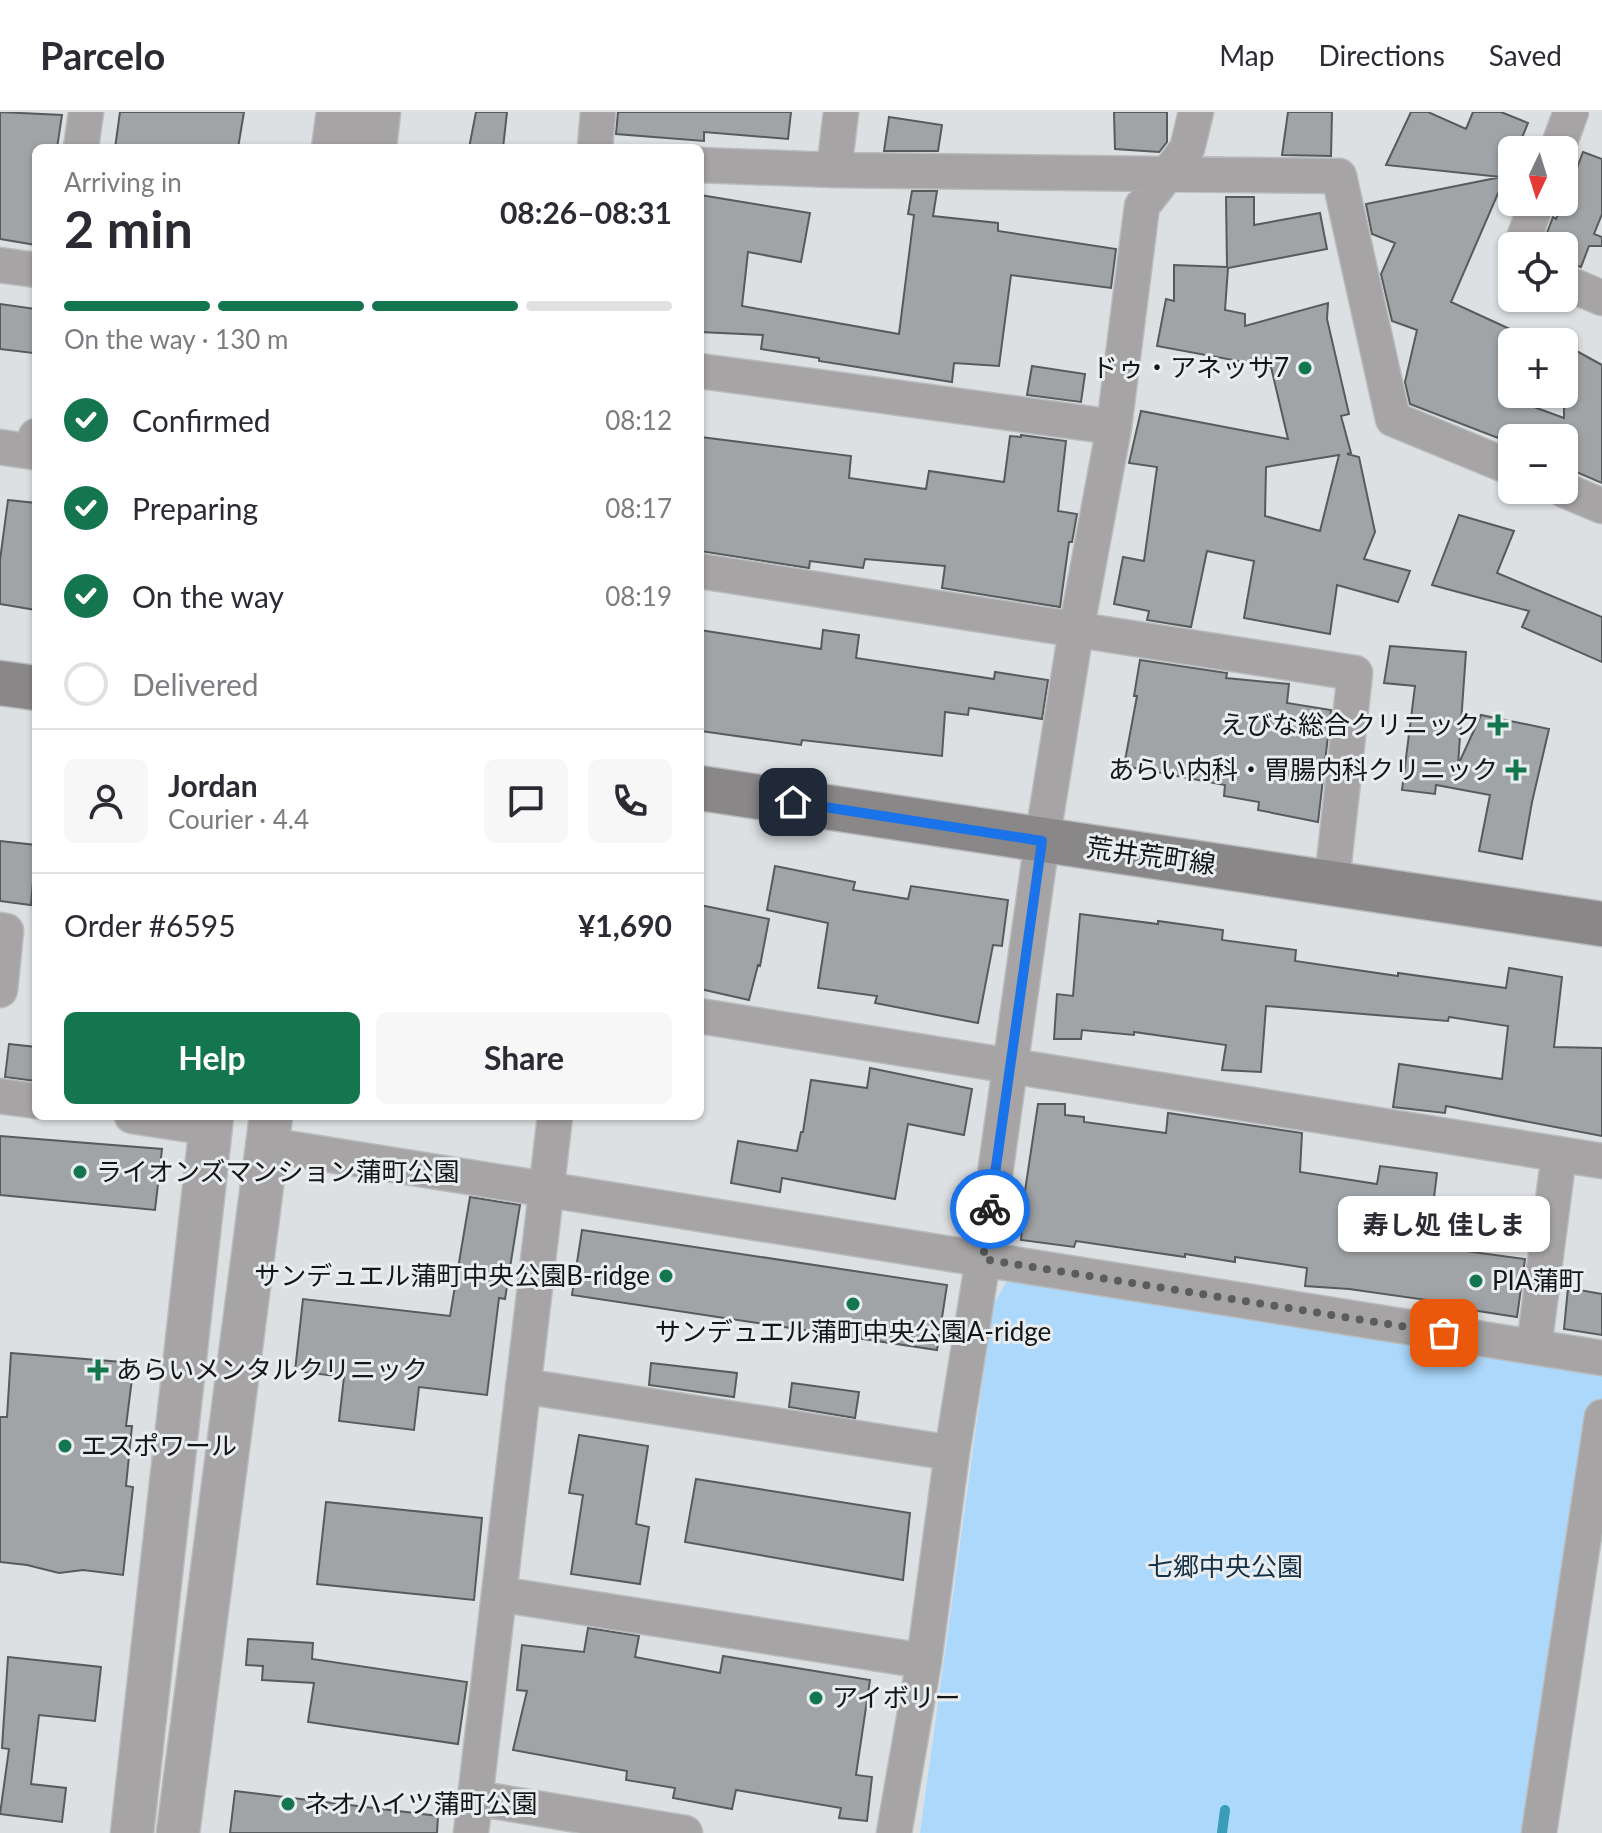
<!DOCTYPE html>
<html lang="en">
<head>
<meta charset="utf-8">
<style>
  body { margin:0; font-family:Lato,"Noto Sans JP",sans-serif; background:#f7f7f7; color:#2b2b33; height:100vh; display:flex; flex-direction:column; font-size:30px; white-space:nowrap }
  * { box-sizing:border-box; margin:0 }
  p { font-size:26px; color:#7c7c81 }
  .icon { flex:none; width:44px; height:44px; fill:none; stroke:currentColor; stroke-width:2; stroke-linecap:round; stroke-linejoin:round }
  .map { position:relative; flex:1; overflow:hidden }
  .details { position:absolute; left:32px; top:32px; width:672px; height:976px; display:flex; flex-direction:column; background:#fff; border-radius:12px; box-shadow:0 2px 6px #0004 }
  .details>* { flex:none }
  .needle { width:52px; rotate:184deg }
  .controls { position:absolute; left:1498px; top:24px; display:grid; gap:16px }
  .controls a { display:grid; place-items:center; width:80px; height:80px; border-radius:12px; background:#fff; box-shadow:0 2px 6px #0004; font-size:40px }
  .pin { position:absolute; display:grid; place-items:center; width:68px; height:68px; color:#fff; margin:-34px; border-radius:16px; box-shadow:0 4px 12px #0006 }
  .courier { position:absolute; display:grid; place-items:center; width:80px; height:80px; margin:-40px; border:6px solid #1a73e8; border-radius:50%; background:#fff; color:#222; box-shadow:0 2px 10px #0007 }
  .bubble { position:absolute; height:56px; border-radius:12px; background:#fff; box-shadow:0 2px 6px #0004; font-size:26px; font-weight:700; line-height:56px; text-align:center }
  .summary em { font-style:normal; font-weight:700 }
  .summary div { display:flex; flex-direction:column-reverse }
  .summary { display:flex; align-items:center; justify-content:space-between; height:136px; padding:0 32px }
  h1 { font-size:52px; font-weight:700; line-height:60px }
  .bar { display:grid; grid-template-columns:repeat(4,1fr); gap:12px 8px; align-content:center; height:96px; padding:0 32px }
  .bar i { height:10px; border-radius:6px; background:#e1e1e2 }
  .bar .on { background:#14764e }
  .bar p { grid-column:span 4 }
  .line { display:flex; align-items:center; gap:20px; padding:0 32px; border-top:2px solid #e1e1e2 }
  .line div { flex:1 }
  .round { display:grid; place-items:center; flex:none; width:84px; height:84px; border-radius:12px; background:#f7f7f7 }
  ol { padding:0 32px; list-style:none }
  li { display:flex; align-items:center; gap:24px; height:88px }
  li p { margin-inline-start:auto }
  li .icon { padding:8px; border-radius:50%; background:#14764e; color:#fff; stroke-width:4 }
  li:last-child { color:#7c7c81 }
  li i { width:44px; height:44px; border:4px solid #e1e1e2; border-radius:50% }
  .primary-button { display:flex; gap:16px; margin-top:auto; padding:16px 32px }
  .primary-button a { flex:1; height:92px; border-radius:12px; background:#14764e; color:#fff; font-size:32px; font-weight:700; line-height:92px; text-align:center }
  .primary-button a+a { background:#f7f7f7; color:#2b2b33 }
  header { display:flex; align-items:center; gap:48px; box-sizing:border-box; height:112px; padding:0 40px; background:#fff; border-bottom:2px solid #e1e1e2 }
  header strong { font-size:38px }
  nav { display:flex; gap:44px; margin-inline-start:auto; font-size:28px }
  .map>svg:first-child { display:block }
</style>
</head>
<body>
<header>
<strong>Parcelo</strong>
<nav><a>Map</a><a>Directions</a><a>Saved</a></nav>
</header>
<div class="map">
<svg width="1602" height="1721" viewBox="0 0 1602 1721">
  <rect width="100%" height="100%" fill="#dde0e2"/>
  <!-- green -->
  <path fill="#acd8fb" d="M1009 1166 1602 1246V1298L1530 1721H920L993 1193Z"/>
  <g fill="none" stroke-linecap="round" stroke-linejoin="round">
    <!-- stream -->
    <path stroke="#3a9db8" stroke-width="10" d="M1222 1721 1225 1698"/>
  </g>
  <!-- building -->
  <path fill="#a1a4a6" stroke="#585b5d" stroke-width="2" fill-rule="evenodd" d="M0 0 62 3 57 36H36V133L0 127Z
    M120 0H244L238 36H115Z
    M476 0H507L503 36H469Z
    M618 0H791L788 27 704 20V29L616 22Z
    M1114 0H1167V30L1159 40 1115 37Z
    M1288 0H1332L1331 44 1282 43Z
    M1411 0H1428L1466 17 1473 0H1501L1528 11 1517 38H1512V49L1451 190 1512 218V287L1564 306V232L1602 253V371L1567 356 1573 341 1564 338V326H1521L1500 320 1498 326 1410 292 1405 270 1417 218 1392 209 1381 162 1395 131 1372 122 1366 92 1501 65 1386 53Z
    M889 5 942 13 938 39H884Z
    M1583 40 1602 47V102L1594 122 1602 125V134H1589L1581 155 1564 150V134H1542L1553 105 1556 107 1564 90Z
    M912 79H937L933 104 998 111V119L1116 137 1111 176 1011 163 999 254 954 251 952 270 819 249V246L761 237 763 223 700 220V83L810 101 801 150 748 140 742 194 899 222 914 103 908 102Z
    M1226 85H1254V113L1320 101 1327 137 1228 156 1225 198 1245 202V214L1328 191 1327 207 1349 302 1341 304 1351 341 1347 342 1359 345 1375 420 1364 447 1410 459 1398 490 1337 473 1330 522 1244 506 1254 449 1207 439 1191 515 1147 508 1149 499 1114 492 1123 445 1144 449 1157 355 1129 351 1141 299 1288 327 1271 255 1157 234 1166 187 1174 189V153L1227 155ZM1339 343 1320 419 1265 404 1266 355Z
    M0 192 36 197 33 241 0 237Z
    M1032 254 1085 262 1081 290 1027 283Z
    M1021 323 1066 329 1058 399 1077 402 1072 430H1069L1060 495 942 476 945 454 865 447 863 456 810 449 809 456 700 439V325L851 344 849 366 926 377 929 359 1004 370 1010 324 1021 325Z
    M8 388 36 391V498L0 492V448Z
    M1459 403 1514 419 1497 461 1602 505V550L1522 515 1529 499 1432 473Z
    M700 518 821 537 823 518 859 523 856 546 994 567 995 560 1048 568 1042 607 969 596 968 603 945 600 942 644 802 628 801 633 700 619Z
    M1390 534 1466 540 1458 653 1481 603 1549 617 1532 690 1522 747 1479 739 1490 683 1436 673 1435 682 1402 678 1415 574 1384 571Z
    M1140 548 1227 561 1226 566 1289 572 1287 591 1331 598 1318 710 1258 698 1259 690 1224 684 1225 673 1124 654 1137 584H1134Z
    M0 729 36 733 31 793 0 789Z
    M775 754 855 770 853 778 908 787 911 774 1008 788 1002 834 993 833 978 911 875 891 877 884 818 876 828 811 767 798Z
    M700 793 769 807 760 854 758 853 749 888 700 877Z
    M1080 802 1158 812V809L1223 818 1222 828 1296 838 1295 849 1398 864V861L1506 876 1509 856 1562 865 1554 935 1602 936V1024L1446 994 1445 1001 1393 995 1399 952 1502 967 1508 914 1449 905 1448 909 1266 894 1261 960 1222 958 1226 933 1134 920V923L1082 918 1081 927H1054L1057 882 1073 884Z
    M9 932 36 935V969L5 965Z
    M870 956 972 977 964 1023 908 1012 895 1087 782 1066 780 1080 731 1071 738 1029 797 1039 801 1020H803L811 968 867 976Z
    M1038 992H1065V1003L1084 1005V1010L1166 1021 1168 1001 1302 1021 1300 1060 1377 1072 1380 1054 1437 1061 1428 1134 1525 1147 1517 1205 1426 1191 1427 1188 1349 1177 1305 1174 1307 1156 1235 1145V1150L1185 1142V1145L1076 1129 1074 1135 1021 1128 1025 1079Z
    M0 1024 162 1037 155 1098 0 1083Z
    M470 1085 520 1093 505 1187 499 1186 487 1283 419 1275 414 1318 339 1309 344 1265 295 1259 303 1187 450 1204Z
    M582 1118 947 1173 937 1238 572 1183Z
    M1568 1176 1602 1182V1223L1564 1217Z
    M11 1241 134 1251 126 1314H132L126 1374 133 1375 123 1463 83 1458 59 1461 27 1453 0 1450V1305H7Z
    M651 1251 737 1261 734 1285 649 1273Z
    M792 1271 859 1280 855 1306 789 1295Z
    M579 1323 648 1334 636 1412 649 1415 640 1472 571 1462 583 1383 569 1381Z
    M696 1367 910 1401 903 1468 685 1430Z
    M326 1390 482 1406 474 1488 317 1472Z
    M588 1516 639 1524 635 1545 720 1561 723 1544 870 1568 856 1663 872 1665 867 1709 839 1706 841 1696 736 1678 732 1697 673 1686 675 1676 626 1668 627 1659 513 1638 527 1579 517 1578 522 1533 584 1540Z
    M248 1527 313 1531 312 1547 467 1570 458 1632 308 1610 314 1571 262 1568 263 1554 246 1553Z
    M8 1545 101 1555 95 1609 39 1603 31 1672 66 1676 62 1710 0 1702 9 1637 2 1636Z
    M235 1679 438 1704 437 1721H230Z"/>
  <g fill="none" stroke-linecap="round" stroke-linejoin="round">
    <defs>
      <path id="minor" d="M81 36 86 0
        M595 36 598 0
        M1557 38 1571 0
        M700 53 834 58 1339 64 1393 307 1512 356
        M834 58 841 0
        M1521 134 1537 90
        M0 153 36 158
        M1564 170 1602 186
        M700 259 1114 315
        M0 335 33 340 36 324
        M1564 378 1602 394
        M700 459 1355 561 1332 769
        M0 818 6 819 0 878
        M700 904 1602 1049
        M0 984 36 989
        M132 1004 210 1016
        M268 1033 1602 1246
        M1534 1235 1559 1042
        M523 1274 952 1341
        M499 1482 924 1549
        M475 1686 685 1721
        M471 1721 555 1004
        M894 1721 924 1549 952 1341 983 1147 1042 729 1076 519 1114 315 1142 94 1187 37 1196 0
        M1539 1721 1602 1305"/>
      <path id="tertiary" d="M333 36 338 0
        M375 36 379 0
        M132 1721 212 1004
        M178 1721 271 1004"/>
      <path id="secondary" d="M0 571 36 576
        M700 676 1602 812"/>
    </defs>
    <!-- minor casing -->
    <use href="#minor" stroke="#b9bbbd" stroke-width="37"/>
    <!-- tertiary casing -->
    <use href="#tertiary" stroke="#b9bbbd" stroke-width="45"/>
    <!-- secondary casing -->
    <use href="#secondary" stroke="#b9bbbd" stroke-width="47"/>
    <!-- minor -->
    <use href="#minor" stroke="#a6a4a4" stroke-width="34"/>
    <!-- tertiary -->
    <use href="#tertiary" stroke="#a6a4a4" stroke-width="42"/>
    <!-- secondary -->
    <use href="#secondary" stroke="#898787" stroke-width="44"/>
  </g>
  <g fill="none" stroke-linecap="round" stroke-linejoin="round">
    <!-- done -->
    <path stroke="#5a5c5d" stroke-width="8" stroke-dasharray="0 14.4" d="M990 1097 983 1147 1444 1221"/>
    <!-- route -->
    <path stroke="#1a73e8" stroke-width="10" d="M793 690 1042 729 990 1097"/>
  </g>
  <!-- markers -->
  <g fill="#14764e" stroke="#eaedef" stroke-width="3">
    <circle cx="1305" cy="256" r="8"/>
    <path d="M1494 601h8v8h8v8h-8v8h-8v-8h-8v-8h8z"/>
    <path d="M1512 646h8v8h8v8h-8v8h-8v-8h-8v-8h8z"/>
    <circle cx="80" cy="1060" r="8"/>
    <circle cx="666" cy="1164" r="8"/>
    <circle cx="1476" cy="1169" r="8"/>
    <circle cx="853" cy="1192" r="8"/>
    <path d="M94 1246h8v8h8v8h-8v8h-8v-8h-8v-8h8z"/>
    <circle cx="65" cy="1334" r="8"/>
    <circle cx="816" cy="1586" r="8"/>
    <circle cx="288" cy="1692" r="8"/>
  </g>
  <g text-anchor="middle" stroke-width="6" stroke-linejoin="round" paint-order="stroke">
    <!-- poi labels -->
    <g font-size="26" fill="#141516" stroke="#eaedef" text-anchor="start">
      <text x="1289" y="265" text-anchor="end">ドゥ・アネッサ7</text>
      <text x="1480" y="622" text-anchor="end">えびな総合クリニック</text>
      <text x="1498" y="667" text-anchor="end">あらい内科・胃腸内科クリニック</text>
      <text x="96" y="1069">ライオンズマンション蒲町公園</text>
      <text x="650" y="1173" text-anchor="end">サンデュエル蒲町中央公園B-ridge</text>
      <text x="1492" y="1178">PIA蒲町</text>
      <text x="853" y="1229" text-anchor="middle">サンデュエル蒲町中央公園A-ridge</text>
      <text x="116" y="1267">あらいメンタルクリニック</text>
      <text x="81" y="1343">エスポワール</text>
      <text x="832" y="1595">アイボリー</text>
      <text x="304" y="1701">ネオハイツ蒲町公園</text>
    </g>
    <!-- street labels -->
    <g font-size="26" fill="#141516" stroke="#eaedef">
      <text transform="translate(1151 744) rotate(8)" y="9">荒井荒町線</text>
    </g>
    <!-- park labels -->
    <g font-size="26" fill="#153146" stroke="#eaedef">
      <text x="1225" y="1464">七郷中央公園</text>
    </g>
  </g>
</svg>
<div class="controls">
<a><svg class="needle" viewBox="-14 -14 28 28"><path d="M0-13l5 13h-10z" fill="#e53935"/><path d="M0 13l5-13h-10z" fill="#7c7c81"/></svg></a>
<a><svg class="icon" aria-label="locate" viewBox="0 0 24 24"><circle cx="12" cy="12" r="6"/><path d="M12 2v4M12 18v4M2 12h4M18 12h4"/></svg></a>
<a>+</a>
<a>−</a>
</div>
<div class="pin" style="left:1444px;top:1221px;background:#ea580c"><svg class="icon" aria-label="bag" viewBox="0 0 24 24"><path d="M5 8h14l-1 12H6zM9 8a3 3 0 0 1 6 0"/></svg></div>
<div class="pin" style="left:793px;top:690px;background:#1f2937"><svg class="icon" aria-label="home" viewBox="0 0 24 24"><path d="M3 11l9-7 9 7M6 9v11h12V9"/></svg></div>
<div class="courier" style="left:990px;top:1097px"><svg class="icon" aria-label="bike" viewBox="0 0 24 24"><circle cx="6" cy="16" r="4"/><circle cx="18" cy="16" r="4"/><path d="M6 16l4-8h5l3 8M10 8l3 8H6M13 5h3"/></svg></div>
<div class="bubble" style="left:1338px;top:1084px;width:212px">寿し処 佳しま</div>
<section class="details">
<div class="summary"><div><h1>2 min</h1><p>Arriving in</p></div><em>08:26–08:31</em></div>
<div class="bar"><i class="on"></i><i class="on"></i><i class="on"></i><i></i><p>On the way · 130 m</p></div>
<ol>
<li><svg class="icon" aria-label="check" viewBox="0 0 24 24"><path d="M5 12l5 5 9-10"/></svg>Confirmed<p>08:12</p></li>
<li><svg class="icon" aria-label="check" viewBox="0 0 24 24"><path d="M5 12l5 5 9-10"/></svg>Preparing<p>08:17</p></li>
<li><svg class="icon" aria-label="check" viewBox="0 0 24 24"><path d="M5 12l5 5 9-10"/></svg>On the way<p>08:19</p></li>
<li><i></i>Delivered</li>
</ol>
<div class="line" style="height:144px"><a class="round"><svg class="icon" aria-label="person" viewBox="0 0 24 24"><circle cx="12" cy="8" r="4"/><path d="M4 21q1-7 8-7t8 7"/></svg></a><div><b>Jordan</b><p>Courier · 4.4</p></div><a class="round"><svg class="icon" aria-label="chat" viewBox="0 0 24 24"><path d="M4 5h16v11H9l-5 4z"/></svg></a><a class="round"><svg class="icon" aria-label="phone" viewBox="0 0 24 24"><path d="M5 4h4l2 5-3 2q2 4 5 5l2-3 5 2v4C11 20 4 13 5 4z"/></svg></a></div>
<div class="line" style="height:104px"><div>Order #6595</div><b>¥1,690</b></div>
<div class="primary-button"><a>Help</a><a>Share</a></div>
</section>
</div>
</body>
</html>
